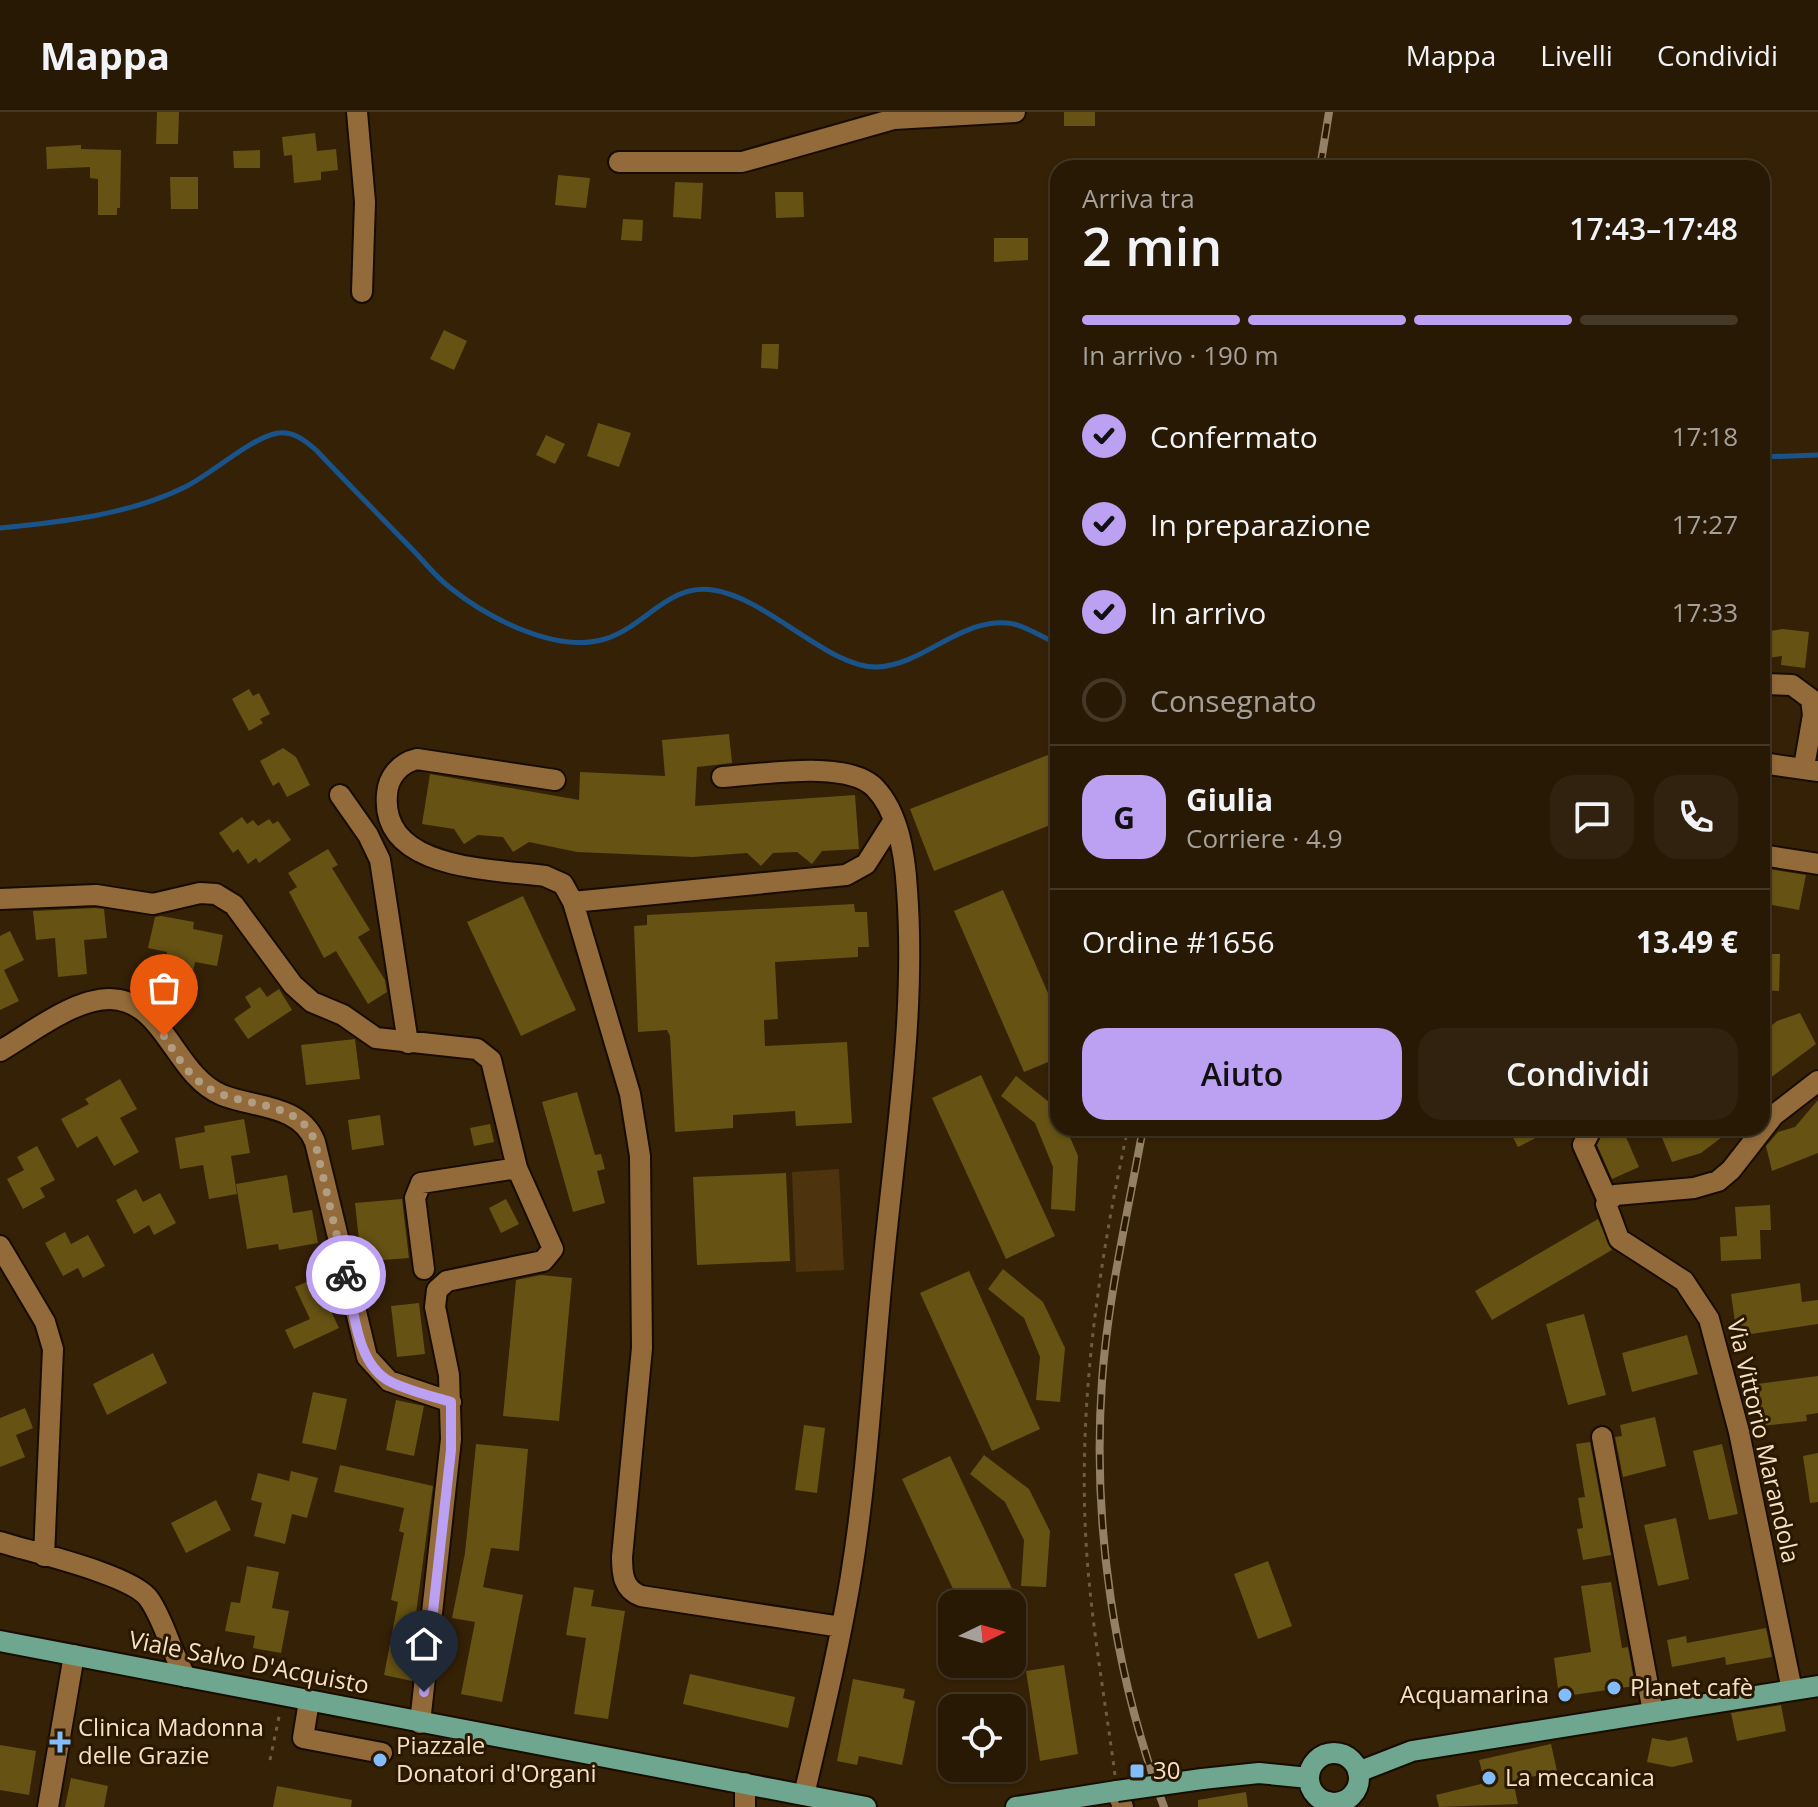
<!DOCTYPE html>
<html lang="it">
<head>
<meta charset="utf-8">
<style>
  body { margin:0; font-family:"Open Sans",sans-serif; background:#30220e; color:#f1f3f6; height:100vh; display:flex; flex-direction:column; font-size:30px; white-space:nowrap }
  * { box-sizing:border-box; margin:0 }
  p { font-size:26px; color:#a5a09a }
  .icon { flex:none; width:44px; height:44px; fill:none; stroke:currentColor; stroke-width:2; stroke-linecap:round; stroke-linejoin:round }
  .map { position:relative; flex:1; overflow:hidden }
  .drawer { position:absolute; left:1050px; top:48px; width:720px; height:976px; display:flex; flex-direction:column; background:#281904; border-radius:24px; box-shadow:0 2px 6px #0004,0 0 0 2px #443826 }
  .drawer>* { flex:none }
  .needle { width:52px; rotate:85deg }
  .tools { position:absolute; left:938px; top:1478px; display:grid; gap:16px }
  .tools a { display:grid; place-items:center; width:88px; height:88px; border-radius:16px; background:#281904; box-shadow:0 2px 6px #0004,0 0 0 2px #443826; font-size:40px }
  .pin { position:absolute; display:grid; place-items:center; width:68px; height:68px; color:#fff; margin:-82px -34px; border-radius:50% 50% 50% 0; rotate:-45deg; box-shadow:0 0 8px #0007 }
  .pin .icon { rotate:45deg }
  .courier { position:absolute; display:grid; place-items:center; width:80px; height:80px; margin:-40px; border:6px solid #bca0f2; border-radius:50%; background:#fff; color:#222; box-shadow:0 2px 10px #0007 }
  .summary em { font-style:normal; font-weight:600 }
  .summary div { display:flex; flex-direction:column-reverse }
  .summary { display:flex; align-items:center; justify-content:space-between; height:136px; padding:0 32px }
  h1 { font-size:52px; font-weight:600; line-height:60px }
  .bar { display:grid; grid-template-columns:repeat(4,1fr); gap:12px 8px; align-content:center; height:96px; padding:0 32px }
  .bar i { height:10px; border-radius:6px; background:#443826 }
  .bar .on { background:#bca0f2 }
  .bar p { grid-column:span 4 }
  .line { display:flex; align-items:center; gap:20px; padding:0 32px; border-top:2px solid #443826 }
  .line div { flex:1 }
  .round { display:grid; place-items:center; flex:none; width:84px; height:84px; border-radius:24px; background:#30220e }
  ol { padding:0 32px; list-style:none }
  li { display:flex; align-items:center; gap:24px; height:88px }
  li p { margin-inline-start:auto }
  li .icon { padding:8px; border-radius:50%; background:#bca0f2; color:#111; stroke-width:4 }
  li:last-child { color:#a5a09a }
  li i { width:44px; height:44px; border:4px solid #443826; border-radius:50% }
  .action { display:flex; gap:16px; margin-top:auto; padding:16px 32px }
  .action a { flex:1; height:92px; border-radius:24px; background:#bca0f2; color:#111; font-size:32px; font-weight:600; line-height:92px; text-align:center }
  .action a+a { background:#30220e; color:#f1f3f6 }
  header { display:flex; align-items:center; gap:48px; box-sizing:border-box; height:112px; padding:0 40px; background:#281904; border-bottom:2px solid #443826 }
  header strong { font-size:38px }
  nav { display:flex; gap:44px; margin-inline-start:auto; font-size:28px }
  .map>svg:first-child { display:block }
</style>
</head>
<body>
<header>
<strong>Mappa</strong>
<nav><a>Mappa</a><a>Livelli</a><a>Condividi</a></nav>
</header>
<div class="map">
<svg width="1818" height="1695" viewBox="0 0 1818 1695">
  <rect width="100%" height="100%" fill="#352106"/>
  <!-- green -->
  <path fill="#4e330f" d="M839 1057 844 1158 796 1160 792 1060Z"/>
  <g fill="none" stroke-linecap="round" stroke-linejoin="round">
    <!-- stream -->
    <path stroke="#19538a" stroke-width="5" d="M1762 345 1818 343
      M0 416C61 410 129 403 185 375 211 362 249 328 274 322 291 317 305 328 317 339 348 372 379 403 410 435 423 448 434 463 448 474 486 505 555 542 605 527 645 515 668 471 713 478 768 486 828 556 877 555 925 553 964 502 1014 512 1029 516 1044 526 1058 532"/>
  </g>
  <!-- building -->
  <path fill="#665212" d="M157 0H179L178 32H156Z
    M1064 0H1095V14H1064Z
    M315 21 317 39 336 37 338 58 321 60V68L294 71 292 43 284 44 282 25Z
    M81 33V37L121 38 120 96H117V103H98V67L90 66V55L47 57 46 35Z
    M260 38V56H234L233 39Z
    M558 63 590 66 586 96 555 93Z
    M170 65H198V97H171Z
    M675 70 703 71 701 107 673 105Z
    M775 80H803L804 105 776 106Z
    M623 107 643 108 642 129 621 128Z
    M994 126H1028V148L994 150Z
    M444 218 467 229 454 258 430 247Z
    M762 232H779L778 257 761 256Z
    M598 311 631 321 619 355 587 344Z
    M546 323 565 332 555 352 536 343Z
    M1783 517 1809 520 1805 556 1781 553 1782 544 1762 547V520Z
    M249 577 253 584 259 581 270 602 260 607 263 611 249 619 232 587Z
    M729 622 732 651 697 655 695 694 855 683 859 737 822 739 812 752 797 740 773 741 761 754 747 741 693 745 577 740 529 730 513 740 503 725 478 723 464 732 454 717 422 712 430 662 579 688 580 660 665 664 662 628Z
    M283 636 296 645 310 673 287 685 279 670 273 674 260 649Z
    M1058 639V674L1052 676 1058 693V710L934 759 910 697Z
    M242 705 247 712 253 708 258 714 269 707 273 712 278 709 291 728 259 751 256 746 248 752 238 737 233 741 219 721Z
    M328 737 338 753 332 756 370 818 358 825 385 868 387 880 368 892 336 839 324 846 289 780 297 775 288 761Z
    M1762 756 1806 763 1799 798 1762 791Z
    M1003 778 1058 904V946L1024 960 954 799Z
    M523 784 576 898 521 924 467 810Z
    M854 792 855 800H867L869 835H858V845L775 850 778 907 764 908 765 934 847 930 852 1011 796 1014 795 999 733 1003V1016L675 1020 670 924 667 918 638 920 634 814 647 813V803Z
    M95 796 104 797 107 826 84 828 87 862 58 865 55 826 36 828 33 799Z
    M161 804 194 810 193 817 223 823 217 854 195 850 188 883 160 878 167 840 148 836 155 805Z
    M10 819 24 848 4 858 19 889 0 898V824Z
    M1762 842H1780L1779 879 1762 878Z
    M260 875 267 885 279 877 292 898 248 927 234 907 251 895 245 885Z
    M1800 901 1816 932 1762 972V921L1777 909Z
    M355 927 360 967 306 973 301 933Z
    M981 963 1055 1124 1006 1147 932 986Z
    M1016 964 1058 997V1016H1066L1078 1044 1075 1099 1051 1097 1053 1055 1035 1011 1001 984Z
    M120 967 137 997 120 1006 139 1040 114 1054 97 1024 77 1036 61 1007 89 992 85 987Z
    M577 980 595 1043 601 1042 605 1057 597 1059 605 1091 573 1100 542 990Z
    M1818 988V1041L1772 1059 1766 1034 1778 1020 1795 1015Z
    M380 1003 384 1033 352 1038 348 1008Z
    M244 1007 250 1041 231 1044 237 1082 209 1087 203 1053 180 1057 175 1026 205 1020 204 1014Z
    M490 1012 494 1030 474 1034 470 1016Z
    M1508 1016H1555L1518 1035Z
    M1605 1016H1622L1639 1055 1612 1067 1597 1033Z
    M1658 1016H1734L1701 1041 1672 1050Z
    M37 1034 55 1068 40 1076 45 1085 23 1097 7 1067 24 1058 17 1045Z
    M786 1061 790 1149 697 1153 693 1065Z
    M287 1063 293 1101 312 1098 318 1131 279 1138 278 1132 247 1137 236 1072Z
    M136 1077 143 1090 160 1081 176 1111 154 1123 149 1113 134 1122 116 1088Z
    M402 1087 409 1146 383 1148 384 1154 362 1156 355 1091Z
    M506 1087 519 1112 501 1121 489 1096Z
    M1770 1093 1771 1118H1760L1761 1147 1721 1149 1720 1125 1737 1124 1735 1095Z
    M1598 1107 1612 1138 1492 1208 1475 1179Z
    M65 1120 71 1132 88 1123 105 1154 83 1166 78 1156 63 1164 45 1131Z
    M1003 1157 1043 1190 1065 1236 1060 1290 1036 1288 1040 1245 1024 1206 988 1177Z
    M969 1159 1040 1317 992 1339 920 1181Z
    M541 1163 572 1166 559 1309 503 1304 516 1168Z
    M320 1164 329 1182 324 1184 339 1216 294 1237 285 1218 310 1207 295 1175Z
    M1800 1171 1802 1190 1818 1188V1212L1737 1224 1731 1182Z
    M419 1191 425 1242 397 1245 391 1194Z
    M1584 1202 1606 1283 1568 1293 1546 1212Z
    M1687 1223 1698 1262 1632 1280 1622 1241Z
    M153 1241 167 1271 107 1303 93 1272Z
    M1818 1264V1301L1806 1303 1807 1309 1761 1314 1757 1272Z
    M313 1280 347 1287 336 1338 302 1331Z
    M396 1288 424 1294 414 1344 386 1338Z
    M25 1296 33 1316 16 1323 25 1345 0 1355V1306Z
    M1655 1305 1666 1354 1623 1365 1615 1325 1622 1324 1620 1313Z
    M804 1313 825 1316 817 1381 795 1378Z
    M1590 1330 1611 1443 1583 1448 1577 1417 1583 1416 1578 1386 1585 1385 1576 1332Z
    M476 1332 528 1337 519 1439 491 1436 483 1475 523 1483 502 1590 461 1582 475 1510 452 1506 465 1441Z
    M1722 1332 1738 1402 1709 1408 1693 1339Z
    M1818 1341V1390L1810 1391 1803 1344Z
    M984 1343 1029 1377 1050 1419 1046 1475 1021 1474 1024 1428 1005 1390 970 1362Z
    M950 1344 1009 1470 1019 1492H960L902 1367Z
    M340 1353 433 1374 414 1517 417 1518 412 1569 384 1563 398 1490 391 1488 404 1421 399 1419 404 1396 334 1380Z
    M291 1359 318 1366 307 1406 292 1402 285 1432 254 1424 262 1391 251 1388 258 1361 289 1369Z
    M216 1388 231 1418 186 1441 171 1411Z
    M1676 1406 1689 1467 1658 1474 1644 1413Z
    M1268 1449 1292 1514 1258 1527 1234 1462Z
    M247 1454 279 1460 272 1496 289 1499 281 1541 253 1536 255 1524 225 1519 231 1490 240 1491Z
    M1611 1470 1622 1536 1628 1535 1635 1574 1559 1585 1554 1546 1591 1540 1581 1474Z
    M574 1475 594 1478 591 1494 625 1499 608 1607 574 1602 586 1526 566 1523Z
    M1766 1516 1772 1545 1726 1553 1725 1545 1672 1555 1667 1528 1686 1524 1687 1531Z
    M1064 1553 1078 1642 1040 1649 1026 1559Z
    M690 1562 795 1585 788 1616 683 1592Z
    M853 1567 905 1577 903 1586 915 1589 902 1653 859 1644 857 1653 837 1649Z
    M1781 1593 1786 1619 1737 1629 1731 1601Z
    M1687 1625 1693 1650 1672 1655 1647 1650 1652 1626 1669 1629Z
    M1551 1632 1557 1659 1513 1669 1518 1692 1439 1695 1436 1683 1485 1671 1479 1648Z
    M0 1633 36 1639 29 1683 0 1678Z
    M71 1666 108 1674 104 1695H65Z
    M277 1674 352 1688 351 1695H273Z
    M1246 1680 1248 1695H1198V1688Z"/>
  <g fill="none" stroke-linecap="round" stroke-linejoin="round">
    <defs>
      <path id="minor" d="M357 0 365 90 362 180
        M619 50H742L894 7 1015 0
        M1762 572 1792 573 1811 587 1813 603 1804 655
        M1762 651 1818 659
        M722 665C759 663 848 647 875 676 899 701 905 744 907 778 916 899 896 1024 884 1145 873 1251 868 1359 851 1464 839 1537 821 1610 804 1683
        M555 668 417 647C400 651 388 665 387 682 380 759 494 757 545 764L563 772 573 790 846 763 866 752 894 708
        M340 683 368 723 380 748 408 931
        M1762 743 1818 752
        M0 787 96 783 153 792 200 781 216 782 234 793 293 873 312 890 343 903 376 926 477 937 491 948 517 1056 553 1137 543 1149 447 1169 437 1178 435 1195 449 1263 451 1327 420 1611
        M573 790 630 982 640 1044 642 1236 622 1445C622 1462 623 1477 641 1484L841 1515
        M0 939C31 921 73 887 110 887 165 888 174 963 222 983 254 996 300 992 315 1030L367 1245 389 1269 451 1290
        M1592 1016 1583 1033 1608 1089
        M0 1134 45 1210 53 1237 44 1444
        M424 1157 415 1086 421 1071 517 1056
        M1602 1325 1653 1600
        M0 1430C31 1440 133 1463 149 1487 165 1510 171 1541 186 1565
        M1792 1578 1739 1320 1709 1207 1684 1169 1619 1127 1606 1092 1615 1083 1694 1076 1718 1069 1731 1058 1774 1003 1818 969
        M309 1589 303 1626 382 1641
        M745 1671V1695
        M1117 1679 1123 1695
        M48 1695 74 1543
        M1327 1695 1328 1690"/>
      <path id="major" d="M0 1529 866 1695
        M1309 1666a25 25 0 1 1 50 0a25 25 0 1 1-50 0Z
        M1358 1660 1412 1639 1818 1574
        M1202 1667 1259 1661 1309 1666
        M1016 1695 1117 1679"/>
    </defs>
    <!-- minor casing -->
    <use href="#minor" stroke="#180c01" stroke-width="24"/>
    <!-- major casing -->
    <use href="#major" stroke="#180c01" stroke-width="24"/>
    <!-- path -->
    <path stroke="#705c41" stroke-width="3" stroke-dasharray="4 6" stroke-linecap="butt" d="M270 1648 280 1600
      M1115 1663C1104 1579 1088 1494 1085 1409 1080 1277 1100 1145 1128 1016"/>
    <!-- minor -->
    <use href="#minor" stroke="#936b3a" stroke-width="20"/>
    <!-- major -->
    <use href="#major" stroke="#6ea68f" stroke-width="20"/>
    <defs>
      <path id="rail" d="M1320 56 1329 0
        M1143 1016C1128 1100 1108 1184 1102 1269 1092 1411 1114 1562 1164 1695"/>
    </defs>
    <!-- rail casing -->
    <use href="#rail" stroke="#948065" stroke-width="8"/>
    <!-- rail -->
    <use href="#rail" stroke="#2b1800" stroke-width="5" stroke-dasharray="15" stroke-linecap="butt"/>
    <defs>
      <path id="major-bridge" d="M1117 1679 1202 1667"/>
    </defs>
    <!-- major-bridge casing -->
    <use href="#major-bridge" stroke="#180c01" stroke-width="24" stroke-linecap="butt"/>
    <!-- major-bridge -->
    <use href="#major-bridge" stroke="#6ea68f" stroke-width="20"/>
  </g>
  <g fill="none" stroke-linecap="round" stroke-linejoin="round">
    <!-- done -->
    <path stroke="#b29d83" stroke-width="8" stroke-dasharray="0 14.4" d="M164 924C176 942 188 964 208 976 241 996 300 987 315 1030L346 1163"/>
    <!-- route -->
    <path stroke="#bca0f2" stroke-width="10" d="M346 1163C354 1197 356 1253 391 1270 409 1279 431 1284 451 1290V1338L424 1580"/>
  </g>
  <!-- markers -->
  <g fill="#82bcfa" stroke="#2b1800" stroke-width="3">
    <circle cx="1614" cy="1576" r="8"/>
    <circle cx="1565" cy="1583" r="8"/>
    <path d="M56 1618h8v8h8v8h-8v8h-8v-8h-8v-8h8z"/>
    <circle cx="380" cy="1648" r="8"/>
    <rect x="1129" y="1651" width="16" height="16" rx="4"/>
    <circle cx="1489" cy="1666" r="8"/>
  </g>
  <g text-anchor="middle" stroke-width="6" stroke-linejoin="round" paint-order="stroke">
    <!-- street labels -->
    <g font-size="24" fill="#f6e0c6" stroke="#2b1800">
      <text transform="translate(1763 1329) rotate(77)" y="8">Via Vittorio Marandola</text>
      <text transform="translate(249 1551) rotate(11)" y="8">Viale Salvo D'Acquisto</text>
    </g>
    <!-- poi labels -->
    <g font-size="24" fill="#f6e0c6" stroke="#2b1800" text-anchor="start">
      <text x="1630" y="1584">Planet cafè</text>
      <text x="1549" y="1591" text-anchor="end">Acquamarina</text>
      <text x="78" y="1624">Clinica Madonna<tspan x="78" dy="28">delle Grazie</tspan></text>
      <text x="396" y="1642">Piazzale<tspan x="396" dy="28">Donatori d'Organi</tspan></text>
      <text x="1153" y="1667">30</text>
      <text x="1505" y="1674">La meccanica</text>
    </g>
  </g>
</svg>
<div class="tools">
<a><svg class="needle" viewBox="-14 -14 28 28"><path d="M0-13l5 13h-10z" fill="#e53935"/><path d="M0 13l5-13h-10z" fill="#a5a09a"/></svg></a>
<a><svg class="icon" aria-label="locate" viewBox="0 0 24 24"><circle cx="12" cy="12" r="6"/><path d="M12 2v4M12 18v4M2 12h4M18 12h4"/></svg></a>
</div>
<div class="pin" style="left:164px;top:924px;background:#ea580c"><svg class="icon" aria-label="bag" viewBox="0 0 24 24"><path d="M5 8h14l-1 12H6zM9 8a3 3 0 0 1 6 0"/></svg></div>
<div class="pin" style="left:424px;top:1580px;background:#1f2937"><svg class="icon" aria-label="home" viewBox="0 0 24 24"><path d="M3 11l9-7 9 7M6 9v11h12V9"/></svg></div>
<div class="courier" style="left:346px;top:1163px"><svg class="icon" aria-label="bike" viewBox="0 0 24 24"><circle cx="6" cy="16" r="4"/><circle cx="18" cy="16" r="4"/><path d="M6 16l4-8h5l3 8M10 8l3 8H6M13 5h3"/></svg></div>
<section class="drawer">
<div class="summary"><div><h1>2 min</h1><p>Arriva tra</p></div><em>17:43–17:48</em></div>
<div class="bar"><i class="on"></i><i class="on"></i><i class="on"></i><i></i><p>In arrivo · 190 m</p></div>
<ol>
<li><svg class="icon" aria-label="check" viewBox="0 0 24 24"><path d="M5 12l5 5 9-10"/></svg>Confermato<p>17:18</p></li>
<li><svg class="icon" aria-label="check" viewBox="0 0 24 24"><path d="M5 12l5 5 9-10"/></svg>In preparazione<p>17:27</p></li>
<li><svg class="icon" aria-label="check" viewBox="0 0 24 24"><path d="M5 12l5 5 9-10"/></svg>In arrivo<p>17:33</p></li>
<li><i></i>Consegnato</li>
</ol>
<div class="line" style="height:144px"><b class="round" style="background:#bca0f2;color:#111">G</b><div><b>Giulia</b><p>Corriere · 4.9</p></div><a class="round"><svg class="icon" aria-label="chat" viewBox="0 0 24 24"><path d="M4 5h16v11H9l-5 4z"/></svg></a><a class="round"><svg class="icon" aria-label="phone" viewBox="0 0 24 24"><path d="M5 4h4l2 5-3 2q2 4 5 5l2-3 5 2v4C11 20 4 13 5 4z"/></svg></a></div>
<div class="line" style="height:104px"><div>Ordine #1656</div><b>13.49 €</b></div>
<div class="action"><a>Aiuto</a><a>Condividi</a></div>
</section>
</div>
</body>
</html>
